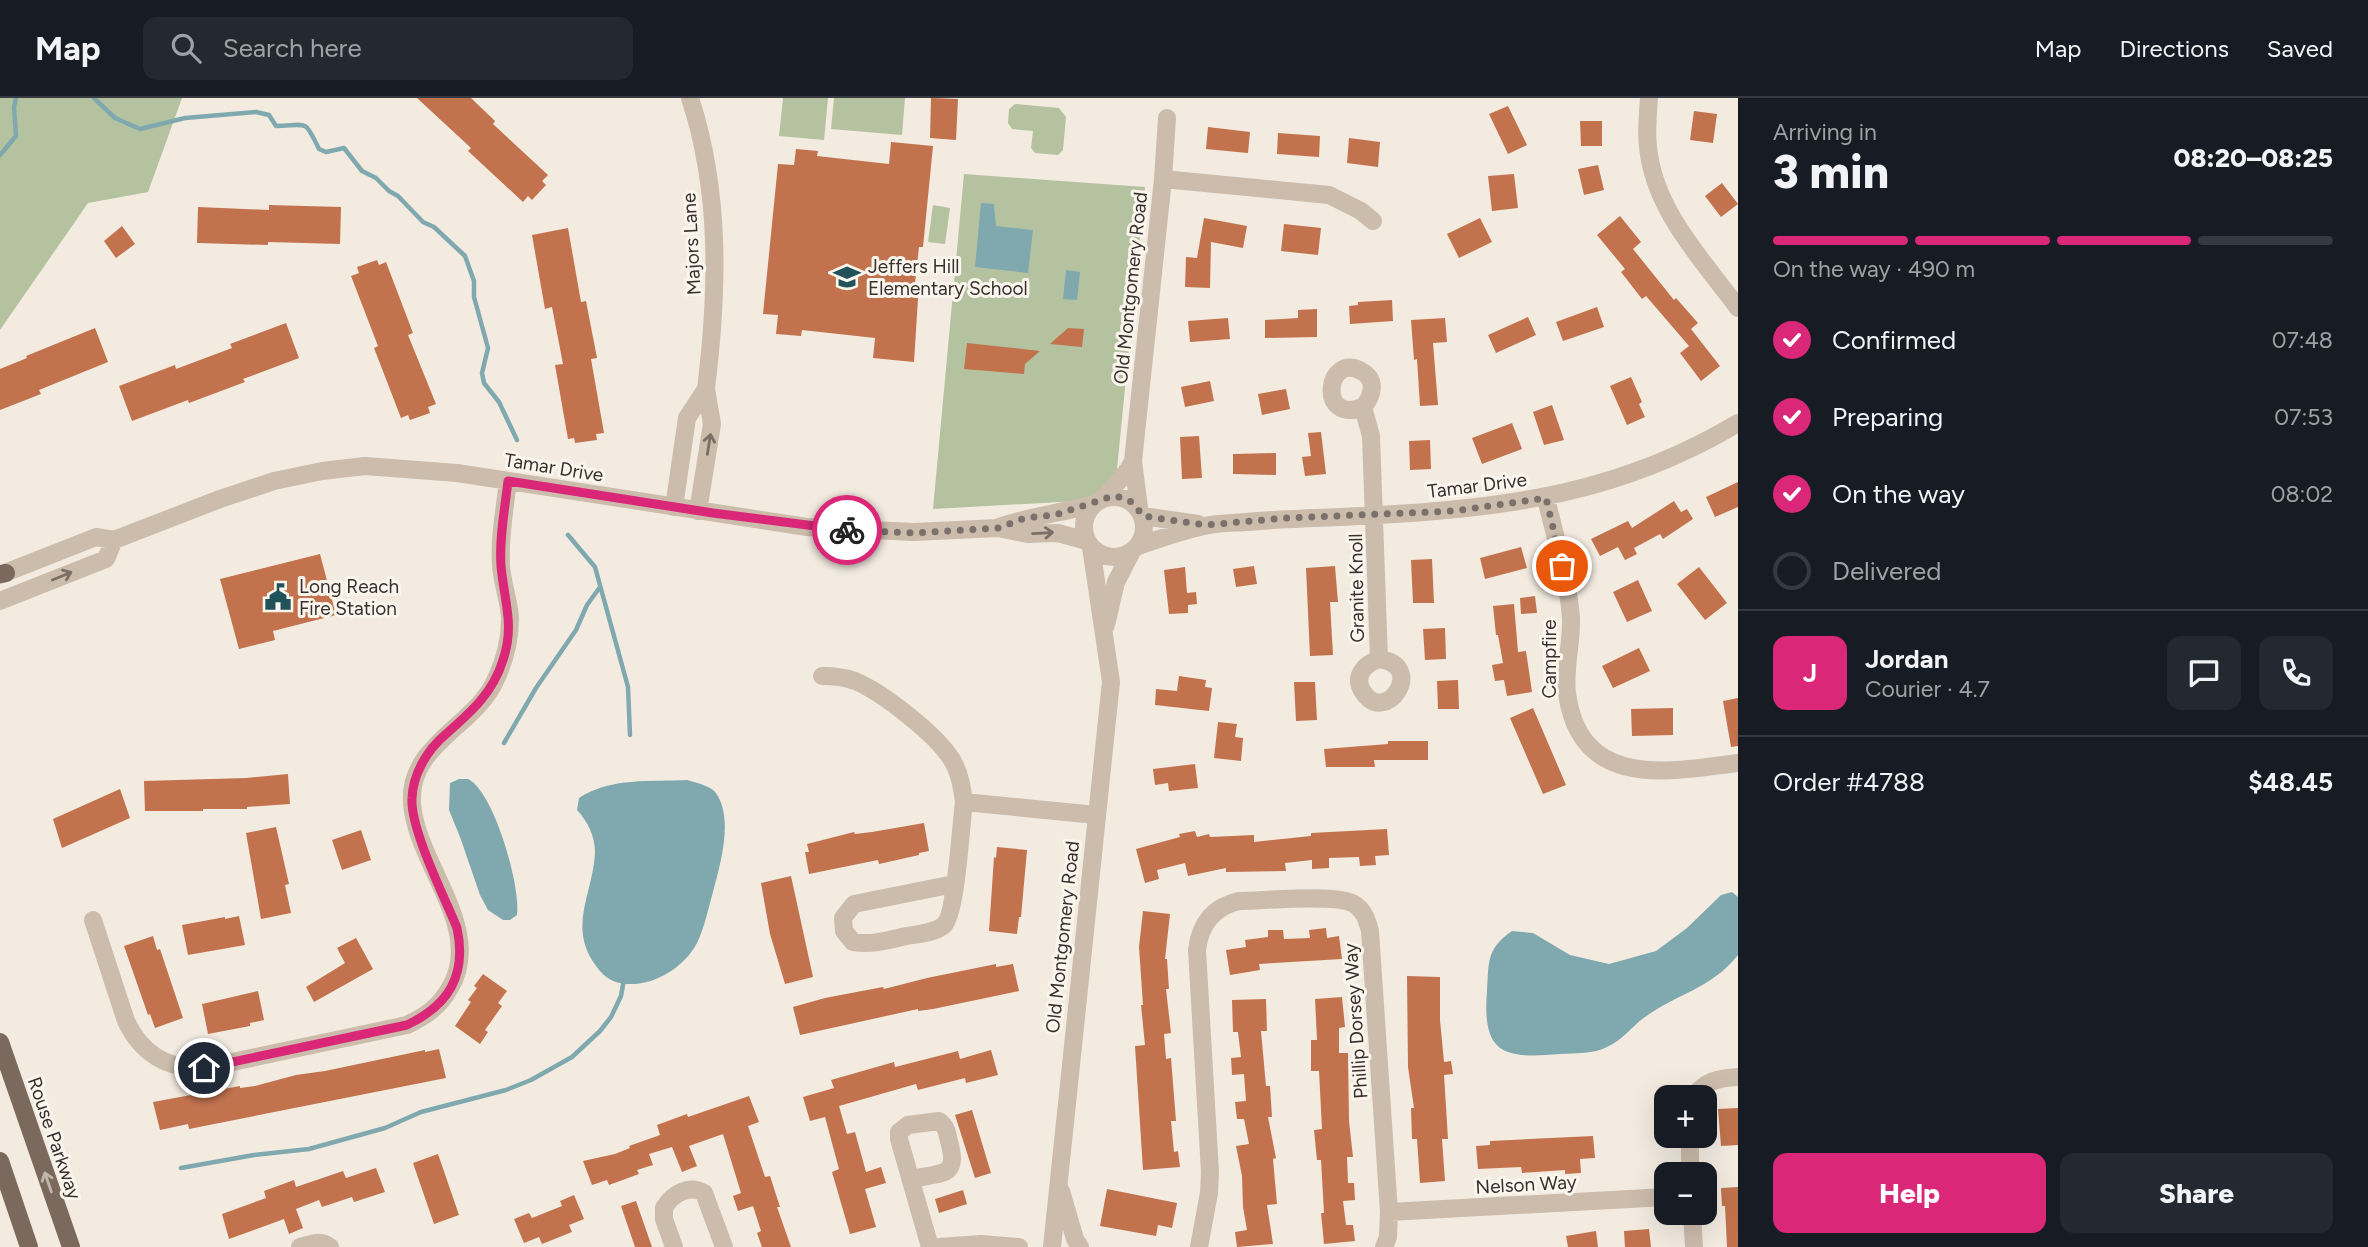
<!DOCTYPE html>
<html lang="en">
<head>
<meta charset="utf-8">
<style>
  body { margin:0; font-family:Figtree,sans-serif; background:#242831; color:#f1f3f6; height:100vh; display:flex; flex-direction:column; font-size:26px; white-space:nowrap }
  * { box-sizing:border-box; margin:0 }
  p { font-size:23px; color:#9ea1a6 }
  .icon { flex:none; width:38px; height:38px; fill:none; stroke:currentColor; stroke-width:2; stroke-linecap:round; stroke-linejoin:round }
  .map { position:relative; flex:1; overflow:hidden }
  .details { display:flex; flex-direction:column; background:#171b24; width:630px }
  .details>* { flex:none }
  .buttons { position:absolute; left:1654px; top:987px; display:grid; gap:14px }
  .buttons a { display:grid; place-items:center; width:63px; height:63px; border-radius:14px; background:#171b24; box-shadow:0 7px 28px #0002; font-size:35px }
  .pin { position:absolute; display:grid; place-items:center; width:60px; height:60px; color:#fff; margin:-30px; border:4px solid #fff; border-radius:50%; box-shadow:0 2px 7px #0007 }
  .courier { position:absolute; display:grid; place-items:center; width:70px; height:70px; margin:-35px; border:5px solid #db2777; border-radius:50%; background:#fff; color:#222; box-shadow:0 2px 9px #0007 }
  .headline em { font-style:normal; font-weight:800 }
  .headline div { display:flex; flex-direction:column-reverse }
  .headline { display:flex; align-items:center; justify-content:space-between; height:119px; padding:0 35px }
  h1 { font-size:46px; font-weight:800; line-height:52px }
  .bar { display:grid; grid-template-columns:repeat(4,1fr); gap:10px 7px; align-content:center; height:84px; padding:0 35px }
  .bar i { height:9px; border-radius:5px; background:#363941 }
  .bar .active { background:#db2777 }
  .bar p { grid-column:span 4 }
  .line { display:flex; align-items:center; gap:18px; padding:0 35px; border-top:2px solid #363941 }
  .line div { flex:1 }
  .round { display:grid; place-items:center; flex:none; width:74px; height:74px; border-radius:14px; background:#242831 }
  ol { padding:0 35px; list-style:none }
  li { display:flex; align-items:center; gap:21px; height:77px }
  li p { margin-inline-start:auto }
  li .icon { padding:7px; border-radius:50%; background:#db2777; color:#fff; stroke-width:4 }
  li:last-child { color:#9ea1a6 }
  li i { width:38px; height:38px; border:4px solid #363941; border-radius:50% }
  .primary-button { display:flex; gap:14px; margin-top:auto; padding:14px 35px }
  .primary-button a { flex:1; height:80px; border-radius:14px; background:#db2777; color:#fff; font-size:28px; font-weight:800; line-height:80px; text-align:center }
  .primary-button a+a { background:#242831; color:#f1f3f6 }
  header { display:flex; align-items:center; gap:42px; box-sizing:border-box; height:98px; padding:0 35px; background:#171b24; border-bottom:2px solid #363941 }
  header strong { font-size:33px }
  nav { display:flex; gap:38px; margin-inline-start:auto; font-size:24px }
  .search { width:490px; height:63px; background:#242831; display:flex; align-items:center; gap:18px; box-sizing:border-box; padding:0 24px; border-radius:14px; color:#9ea1a6; font-size:26px }
  main { display:flex; flex:1; min-height:0 }
  .map>svg:first-child { display:block }
</style>
</head>
<body>
<header>
<strong>Map</strong>
<div class="search"><svg class="icon" aria-label="search" viewBox="0 0 24 24"><circle cx="10" cy="10" r="6"/><path d="M15 15l6 6"/></svg>Search here</div>
<nav><a>Map</a><a>Directions</a><a>Saved</a></nav>
</header>
<main>
<div class="map">
<svg width="1738" height="1149" viewBox="0 0 1738 1149">
  <rect width="100%" height="100%" fill="#f3ebe0"/>
  <!-- green -->
  <path fill="#b4c2a0" d="M0 0H182L148 94 88 105 0 232Z
    M783 0H828L824 42 779 38Z
    M834 0H905L902 37 831 31Z
    M1015 6 1059 10 1066 19 1063 52 1058 57 1035 55 1031 50 1033 33 1012 31 1008 25 1009 11Z
    M964 76 1145 89 1114 401 933 411Z
    M933 107 950 110 945 146 928 144Z"/>
  <!-- water -->
  <path fill="#80a9af" d="M981 105 994 106 996 128 1033 132 1028 175 975 169Z
    M1066 172 1080 174 1077 202 1063 201Z
    M459 681H468C494 693 521 789 517 817L510 822H503L488 812 480 797 460 739 449 712 450 685Z
    M687 682C696 685 710 687 716 695 734 721 720 767 713 794 708 811 705 828 697 845 683 872 646 893 616 884 607 881 601 875 596 868 567 829 593 796 595 755 595 738 588 724 577 712L579 700C611 679 651 684 687 682Z
    M1732 794 1738 799V857C1711 891 1676 896 1645 919 1631 929 1623 942 1607 949 1594 956 1575 955 1560 956 1503 961 1482 956 1487 893 1489 864 1486 851 1512 833L1533 835 1570 857 1609 866 1656 853 1687 830 1721 797Z"/>
  <g fill="none" stroke-linecap="round" stroke-linejoin="round">
    <!-- stream -->
    <path stroke="#80a9af" stroke-width="4.5" d="M94 0 115 20 140 31 185 20 256 14 269 17 276 28C310 27 304 21 319 51L326 54 344 50 362 73 376 80 389 93 398 98 423 124 434 129 465 158 474 183V199L488 250 482 275 484 285 499 304 517 342
      M0 57 16 38 14 9 16 0
      M568 437 595 469 628 589 630 637
      M504 645 536 590 576 532 587 507 600 489
      M181 1070 254 1057 309 1051 385 1030 421 1014 506 992 531 982 572 959 600 933 611 919 621 898 624 881"/>
  </g>
  <!-- building -->
  <path fill="#c2734e" d="M417 0H471L495 23 493 26 548 77 542 83 546 87 532 102 528 98 523 104 468 53 471 50Z
    M931 0 958 1 956 42 930 40Z
    M1508 8 1527 47 1508 56 1489 16Z
    M1694 13 1717 16 1713 45 1690 42Z
    M1580 23H1602V48H1581Z
    M1208 29 1250 34 1248 55 1206 51Z
    M1278 35 1320 38 1319 59 1277 56Z
    M1349 40 1380 44 1378 69 1347 65Z
    M891 44 933 48 923 149H919L915 185H919L914 264 873 260 875 240 802 232 801 238 776 236 778 217 763 216 778 66 794 67 796 51 818 53 817 58 889 66Z
    M1598 67 1604 92 1584 97 1578 71Z
    M1514 76 1518 110 1492 113 1488 78Z
    M1722 85 1738 106 1721 119 1705 98Z
    M269 107 341 109 340 146 268 144V147L197 145 198 109 269 112Z
    M1620 118 1641 144 1633 151 1674 202 1676 200 1698 225 1691 231 1720 268 1701 283 1680 255 1689 248 1646 198 1642 201 1621 174 1625 171 1597 137Z
    M1204 120 1247 128 1243 150 1211 144 1210 190 1185 189 1186 159 1197 160Z
    M1480 120 1492 144 1459 160 1447 136Z
    M1284 126 1321 130 1318 157 1281 153Z
    M122 128 135 146 116 160 104 143Z
    M568 130 581 204 586 203 597 260 591 261 604 335 596 336 597 342 575 345 574 340 568 341 555 267 563 266 552 209 545 211 532 137Z
    M377 162 379 167 386 164 413 235 408 237 436 306 428 309 430 315 410 322 408 317 401 320 374 250 378 248 351 178 359 175 357 169Z
    M1392 202 1393 223 1350 226 1349 208 1358 207V204Z
    M1597 209 1604 229 1563 243 1556 224Z
    M1317 211V239L1265 240V222L1298 220V212Z
    M1528 219 1536 237 1496 255 1488 237Z
    M1228 220 1230 241 1190 244 1188 223Z
    M1445 220 1447 244 1433 245 1438 307 1420 308 1417 261 1414 262 1411 222Z
    M286 225 299 260 243 281 245 284 189 305 188 302 132 323 119 288 175 267 176 271 232 250 230 246Z
    M95 230 108 264 39 292 41 296 0 312V271L27 260 26 258Z
    M1068 230 1084 231 1082 249 1050 246Z
    M967 245 1040 253 1025 266 1024 276 964 271Z
    M1631 279 1642 304 1639 306 1645 319 1627 327 1610 288Z
    M1210 283 1214 303 1185 309 1181 289Z
    M1286 291 1290 311 1262 317 1258 296Z
    M1552 307 1564 342 1544 347 1533 314Z
    M1512 325 1522 351 1482 366 1472 340Z
    M1321 334 1326 376 1305 378 1302 359 1311 358 1308 335Z
    M1199 338 1202 380 1182 381 1180 339Z
    M1430 342 1431 371 1410 372 1409 343Z
    M1276 355V377L1233 376V356Z
    M1738 384V409L1715 419 1706 399Z
    M1674 403 1681 414 1687 411 1693 421 1663 441 1660 436 1634 450 1637 456 1625 462 1618 449 1600 458 1591 441 1628 423 1632 430Z
    M1521 449 1527 470 1485 481 1480 460Z
    M320 456 336 517 273 533 275 542 239 551 220 481Z
    M1432 461 1434 505H1413L1411 462Z
    M1254 468 1257 486 1236 489 1233 471Z
    M1335 468 1338 504H1330L1333 557 1310 558 1306 470Z
    M1185 469 1187 495 1196 494 1197 506 1188 507V515L1169 516 1164 472Z
    M1699 469 1727 505 1705 522 1677 486Z
    M1638 482 1652 513 1627 524 1613 494Z
    M1535 498 1537 515 1521 516 1520 500Z
    M1514 506 1518 554 1526 553 1532 594 1507 598 1504 582 1495 583 1492 567 1503 565 1498 537H1496L1493 508Z
    M1445 530 1446 561 1425 562 1423 531Z
    M1639 550 1650 573 1613 590 1602 568Z
    M1179 578 1206 582 1205 589 1212 590 1209 613 1155 607 1156 591 1177 593Z
    M1458 582 1459 611H1438L1437 583Z
    M1294 584H1315L1317 622 1296 623Z
    M1738 600V648L1731 649 1723 603Z
    M1533 610 1566 687 1543 696 1510 620Z
    M1673 610V637L1632 638 1631 611Z
    M1218 624 1237 626 1235 639 1243 640 1241 663 1214 660Z
    M1388 643H1428V662H1374L1375 669H1326L1324 651 1388 646Z
    M1195 666 1198 690 1169 693 1168 685 1155 687 1153 671Z
    M288 676 290 706 247 709V711H203V713H145L144 683 246 680Z
    M120 691 130 720 62 750 53 721Z
    M924 725 929 753 919 755V757L879 766 878 762 809 776 805 754H809L807 746 854 734 855 736 872 734Z
    M276 729 289 786 285 787 291 815 261 821 246 735Z
    M1387 731 1389 757 1375 758 1376 767 1360 768 1359 759 1329 760V770L1312 771V762L1285 765 1286 773 1226 774V770L1188 778 1185 765 1157 772 1159 781 1145 785 1136 751 1180 739 1179 736 1195 733 1197 739 1209 736 1210 739 1254 737V744L1311 738V735Z
    M361 732 371 762 342 772 332 742Z
    M997 749 1027 752 1021 819H1019L1017 836 989 833 994 759 996 760Z
    M791 778 813 879 785 886 770 836 761 785Z
    M1143 813 1170 816 1165 861H1167L1169 891H1166L1171 935 1164 936 1166 961 1171 960 1176 1023H1171L1174 1054 1178 1053 1180 1069 1143 1072 1135 948 1145 947 1141 907H1143L1139 849Z
    M239 818 245 847 188 857 182 827 225 819V821Z
    M1326 830 1327 840 1339 838 1342 861 1259 866 1260 872 1230 877 1226 852 1246 849 1245 842 1268 839V832H1283L1284 841 1310 840 1309 832Z
    M153 838 157 852 160 851 183 920 155 930 150 916 148 917 124 848Z
    M356 840 373 871 314 904 306 889 345 865 337 850Z
    M996 866V869L1013 866 1019 893 933 911 918 913V911L800 937 793 909 825 900 883 889 884 891 927 880Z
    M483 876 507 893 498 905 502 908 485 932 488 934 480 946 455 928 471 904 468 902 477 890 474 888Z
    M1407 878 1440 879V922L1444 964 1451 963 1453 976 1444 977 1448 1041H1442L1445 1083 1420 1085 1417 1041H1412L1411 1010H1414L1408 969Z
    M258 893 264 922 250 925V928L208 936 202 906Z
    M1342 899 1345 929 1339 930V955H1348L1349 1023 1353 1059H1347L1348 1085H1354L1355 1102 1343 1103 1346 1127H1353L1355 1143 1324 1146 1321 1115H1324L1321 1062H1317L1314 1032 1322 1031 1319 973H1311V942H1317L1315 901Z
    M1266 901 1267 933H1261L1266 988H1270L1272 1019H1268L1276 1060 1273 1061 1277 1106 1267 1107 1273 1146 1237 1149 1235 1134 1247 1132 1243 1109 1242 1078 1236 1048 1249 1046 1244 1021H1237L1235 1004 1246 1003 1244 976 1232 977 1231 960 1241 959 1238 934H1233L1232 902Z
    M439 951 446 980 189 1031 188 1026 160 1032 153 1004 240 988V990L255 988 296 977 325 973 425 952V954Z
    M991 952 998 977 966 985 965 980 918 992 916 986 839 1008 847 1036 855 1034 866 1074 881 1069 886 1085 865 1091 876 1129 850 1136 832 1074 839 1071 825 1019 810 1023 803 999 834 990 831 982 894 964 895 969 958 953 960 961Z
    M749 998 759 1024 748 1028 765 1079 770 1078 780 1109H777L791 1149H762L757 1135 761 1133 753 1108 738 1113 733 1098 741 1095 723 1036 689 1048 697 1068 682 1074 672 1049 649 1056 653 1067 637 1072 639 1076 609 1087 607 1082 592 1087 583 1063 615 1056 630 1050 629 1048 660 1037 657 1027 687 1016 688 1019Z
    M1738 1010V1047L1721 1048 1718 1011Z
    M972 1012 991 1075 975 1080 955 1017Z
    M1593 1038 1595 1060 1580 1061 1581 1075 1565 1076V1072L1522 1075 1521 1069 1478 1071 1476 1048 1490 1047V1043Z
    M438 1056 459 1117 434 1126 413 1065Z
    M376 1070 385 1094 354 1104 352 1099 322 1109 319 1102 296 1111 303 1130 289 1136 284 1121 229 1141 222 1116 266 1100 264 1093 294 1082 296 1089 343 1073 346 1080Z
    M1738 1089V1149H1727L1725 1108H1722L1721 1090Z
    M1107 1091 1177 1105 1172 1130 1158 1127 1156 1138 1100 1128Z
    M963 1092 967 1106 939 1115 935 1101Z
    M574 1097 584 1121 569 1127 572 1134 542 1146 539 1139 524 1145 514 1121 529 1115 532 1120 562 1108 560 1103Z
    M636 1103 652 1149H635L621 1108Z
    M1649 1131 1651 1149H1625L1624 1133Z
    M1596 1133 1598 1149H1568L1566 1138Z"/>
  <g fill="none" stroke-linecap="round" stroke-linejoin="round">
    <!-- minor -->
    <path stroke="#cbbcac" stroke-width="18" d="M690 0C721 95 718 193 706 291
      M1649 0C1648 16 1646 33 1648 49 1654 112 1702 161 1738 210
      M1163 81 1329 97 1361 113 1373 123
      M1363 309C1317 327 1326 254 1361 273 1377 281 1373 298 1363 309L1371 338 1379 561C1364 566 1353 579 1363 594 1386 629 1427 567 1379 561
      M1084 429a30 30 0 1 1 60 0a30 30 0 1 1-60 0Z
      M1546 400C1555 439 1568 480 1571 520 1572 545 1564 570 1567 595 1580 692 1668 674 1738 665
      M1103 401 1128 372 1133 363
      M674 409 687 320 706 291 712 326 698 413
      M1139 410 1133 363 1163 81 1167 20
      M1143 418 1198 426
      M999 429C1030 418 1062 415 1094 406
      M1138 448C1159 441 1181 433 1204 428 1217 425 1232 425 1246 424 1290 420 1334 420 1378 417 1510 410 1623 394 1738 325
      M0 477 96 439 114 442 220 401 274 383 322 373 365 368 457 375 807 429 914 434 998 430 1028 436 1058 435 1087 443
      M0 503 106 461 114 442
      M1106 527 1116 484 1131 455
      M822 578C834 578 844 579 855 583 882 594 937 637 952 662 960 675 962 690 964 704
      M954 786 854 806 843 820 844 833 853 844C870 847 885 843 902 839 914 836 934 836 944 827 956 817 961 725 964 704L1096 717
      M93 822 126 923C141 955 168 972 204 970L407 927C426 918 439 909 450 890 485 830 416 766 412 705 408 646 476 628 496 581 505 562 510 541 510 520 509 502 502 485 501 467 499 440 505 410 508 383
      M1693 999C1705 983 1718 980 1738 979
      M1690 1038V1076
      M912 1081C943 1074 959 1080 949 1043 947 1034 946 1028 939 1023L908 1027 899 1034V1041L930 1149
      M1061 1093 1075 1141 1080 1149
      M1389 1114 1666 1099
      M1692 1115 1694 1149
      M300 1149C311 1146 321 1141 330 1149
      M674 1149 664 1121V1110C672 1096 689 1086 704 1095L724 1149
      M939 1149 981 1146 1019 1149
      M1052 1149 1111 584 1091 449
      M1199 1149 1209 1095 1210 1074 1197 852C1200 826 1213 809 1239 803 1262 803 1337 795 1354 806 1364 812 1367 822 1370 833L1389 1114 1388 1139 1384 1149"/>
    <!-- major -->
    <path stroke="#7a695c" stroke-width="18" d="M0 476 6 475
      M0 944 71 1149
      M0 1063 29 1149"/>
  </g>
  <!-- one-way arrows -->
  <defs><path id="oneway-shaft" d="M-6 0H5M1.5-3L5.5 0L1.5 3" fill="none" stroke-width="1.6" stroke-linecap="round" stroke-linejoin="round" transform="scale(1.75)"/></defs>
  <g stroke="#7b6f65">
    <use href="#oneway-shaft" transform="translate(709 346) rotate(-81)"/>
    <use href="#oneway-shaft" transform="translate(1043 435) rotate(-3)"/>
    <use href="#oneway-shaft" transform="translate(62 478) rotate(-22)"/>
  </g>
  <use stroke="#c0b6ac" href="#oneway-shaft" transform="translate(48 1084) rotate(-109)"/>
  <g fill="none" stroke-linecap="round" stroke-linejoin="round">
    <!-- done -->
    <path stroke="#7a716a" stroke-width="7" stroke-dasharray="0 12.6" d="M847 432 914 435 998 430 1025 420 1055 417 1113 398 1124 400 1133 405 1143 418 1205 427 1287 420 1453 413 1546 400 1562 468"/>
    <!-- route -->
    <path stroke="#db2777" stroke-width="9" d="M204 970 407 927C449 907 467 877 457 830 445 800 410 731 412 700 413 676 427 652 446 636 471 614 493 595 503 562 515 527 504 502 501 468 499 440 505 410 508 383L713 415 847 432"/>
  </g>
  <!-- icons -->
  <defs>
    <symbol id="school-bare" viewBox="-9 -9 18 18"><path d="M0-5L7-2L0 1L-7-2ZM-4 1L0 2.5L4 1V4Q0 6-4 4Z" fill="#21525a" stroke="#faf5ed" stroke-width="2.5" paint-order="stroke"/></symbol>
    <symbol id="civic-bare" viewBox="-9 -9 18 18"><path d="M-.6-6.5H3V-4.5H.6V-3L4-1V1h2V6H-6V1h2V-1L-.6-3ZM-1.2 2.5V6h2.4V2.5Z" fill="#21525a" stroke="#faf5ed" stroke-width="2.5" paint-order="stroke"/></symbol>
  </defs>
  <g fill-rule="evenodd">
    <use href="#school-bare" x="828" y="160" width="38" height="38"/>
    <use href="#civic-bare" x="259" y="480" width="38" height="38"/>
  </g>
  <g text-anchor="middle" stroke-width="6" stroke-linejoin="round" paint-order="stroke">
    <!-- street labels -->
    <g font-size="19" fill="#39302b" stroke="#faf5ed">
      <text transform="translate(691 146) rotate(-93)" y="7">Majors Lane</text>
      <text transform="translate(1130 190) rotate(-84)" y="7">Old Montgomery Road</text>
      <text transform="translate(554 369) rotate(9)" y="7">Tamar Drive</text>
      <text transform="translate(1477 387) rotate(-7)" y="7">Tamar Drive</text>
      <text transform="translate(1356 490) rotate(-91)" y="7">Granite Knoll</text>
      <text transform="translate(1549 561) rotate(-90)" y="7">Campfire</text>
      <text transform="translate(1062 839) rotate(-84)" y="7">Old Montgomery Road</text>
      <text transform="translate(1355 923) rotate(-94)" y="7">Phillip Dorsey Way</text>
      <text transform="translate(55 1040) rotate(71)" y="7">Rouse Parkway</text>
      <text transform="translate(1526 1086) rotate(-3)" y="7">Nelson Way</text>
    </g>
    <!-- poi labels -->
    <g font-size="19" fill="#39302b" stroke="#faf5ed" text-anchor="start">
      <text x="868" y="175">Jeffers Hill<tspan x="868" dy="22">Elementary School</tspan></text>
      <text x="299" y="495">Long Reach<tspan x="299" dy="22">Fire Station</tspan></text>
    </g>
  </g>
</svg>
<div class="buttons">
<a>+</a>
<a>−</a>
</div>
<div class="pin" style="left:1562px;top:468px;background:#ea580c"><svg class="icon" aria-label="bag" viewBox="0 0 24 24"><path d="M5 8h14l-1 12H6zM9 8a3 3 0 0 1 6 0"/></svg></div>
<div class="pin" style="left:204px;top:970px;background:#1f2937"><svg class="icon" aria-label="home" viewBox="0 0 24 24"><path d="M3 11l9-7 9 7M6 9v11h12V9"/></svg></div>
<div class="courier" style="left:847px;top:432px"><svg class="icon" aria-label="bike" viewBox="0 0 24 24"><circle cx="6" cy="16" r="4"/><circle cx="18" cy="16" r="4"/><path d="M6 16l4-8h5l3 8M10 8l3 8H6M13 5h3"/></svg></div>
</div>
<section class="details">
<div class="headline"><div><h1>3 min</h1><p>Arriving in</p></div><em>08:20–08:25</em></div>
<div class="bar"><i class="active"></i><i class="active"></i><i class="active"></i><i></i><p>On the way · 490 m</p></div>
<ol>
<li><svg class="icon" aria-label="check" viewBox="0 0 24 24"><path d="M5 12l5 5 9-10"/></svg>Confirmed<p>07:48</p></li>
<li><svg class="icon" aria-label="check" viewBox="0 0 24 24"><path d="M5 12l5 5 9-10"/></svg>Preparing<p>07:53</p></li>
<li><svg class="icon" aria-label="check" viewBox="0 0 24 24"><path d="M5 12l5 5 9-10"/></svg>On the way<p>08:02</p></li>
<li><i></i>Delivered</li>
</ol>
<div class="line" style="height:126px"><b class="round" style="background:#db2777;color:#fff">J</b><div><b>Jordan</b><p>Courier · 4.7</p></div><a class="round"><svg class="icon" aria-label="chat" viewBox="0 0 24 24"><path d="M4 5h16v11H9l-5 4z"/></svg></a><a class="round"><svg class="icon" aria-label="phone" viewBox="0 0 24 24"><path d="M5 4h4l2 5-3 2q2 4 5 5l2-3 5 2v4C11 20 4 13 5 4z"/></svg></a></div>
<div class="line" style="height:91px"><div>Order #4788</div><b>$48.45</b></div>
<div class="primary-button"><a>Help</a><a>Share</a></div>
</section>
</main>
</body>
</html>
